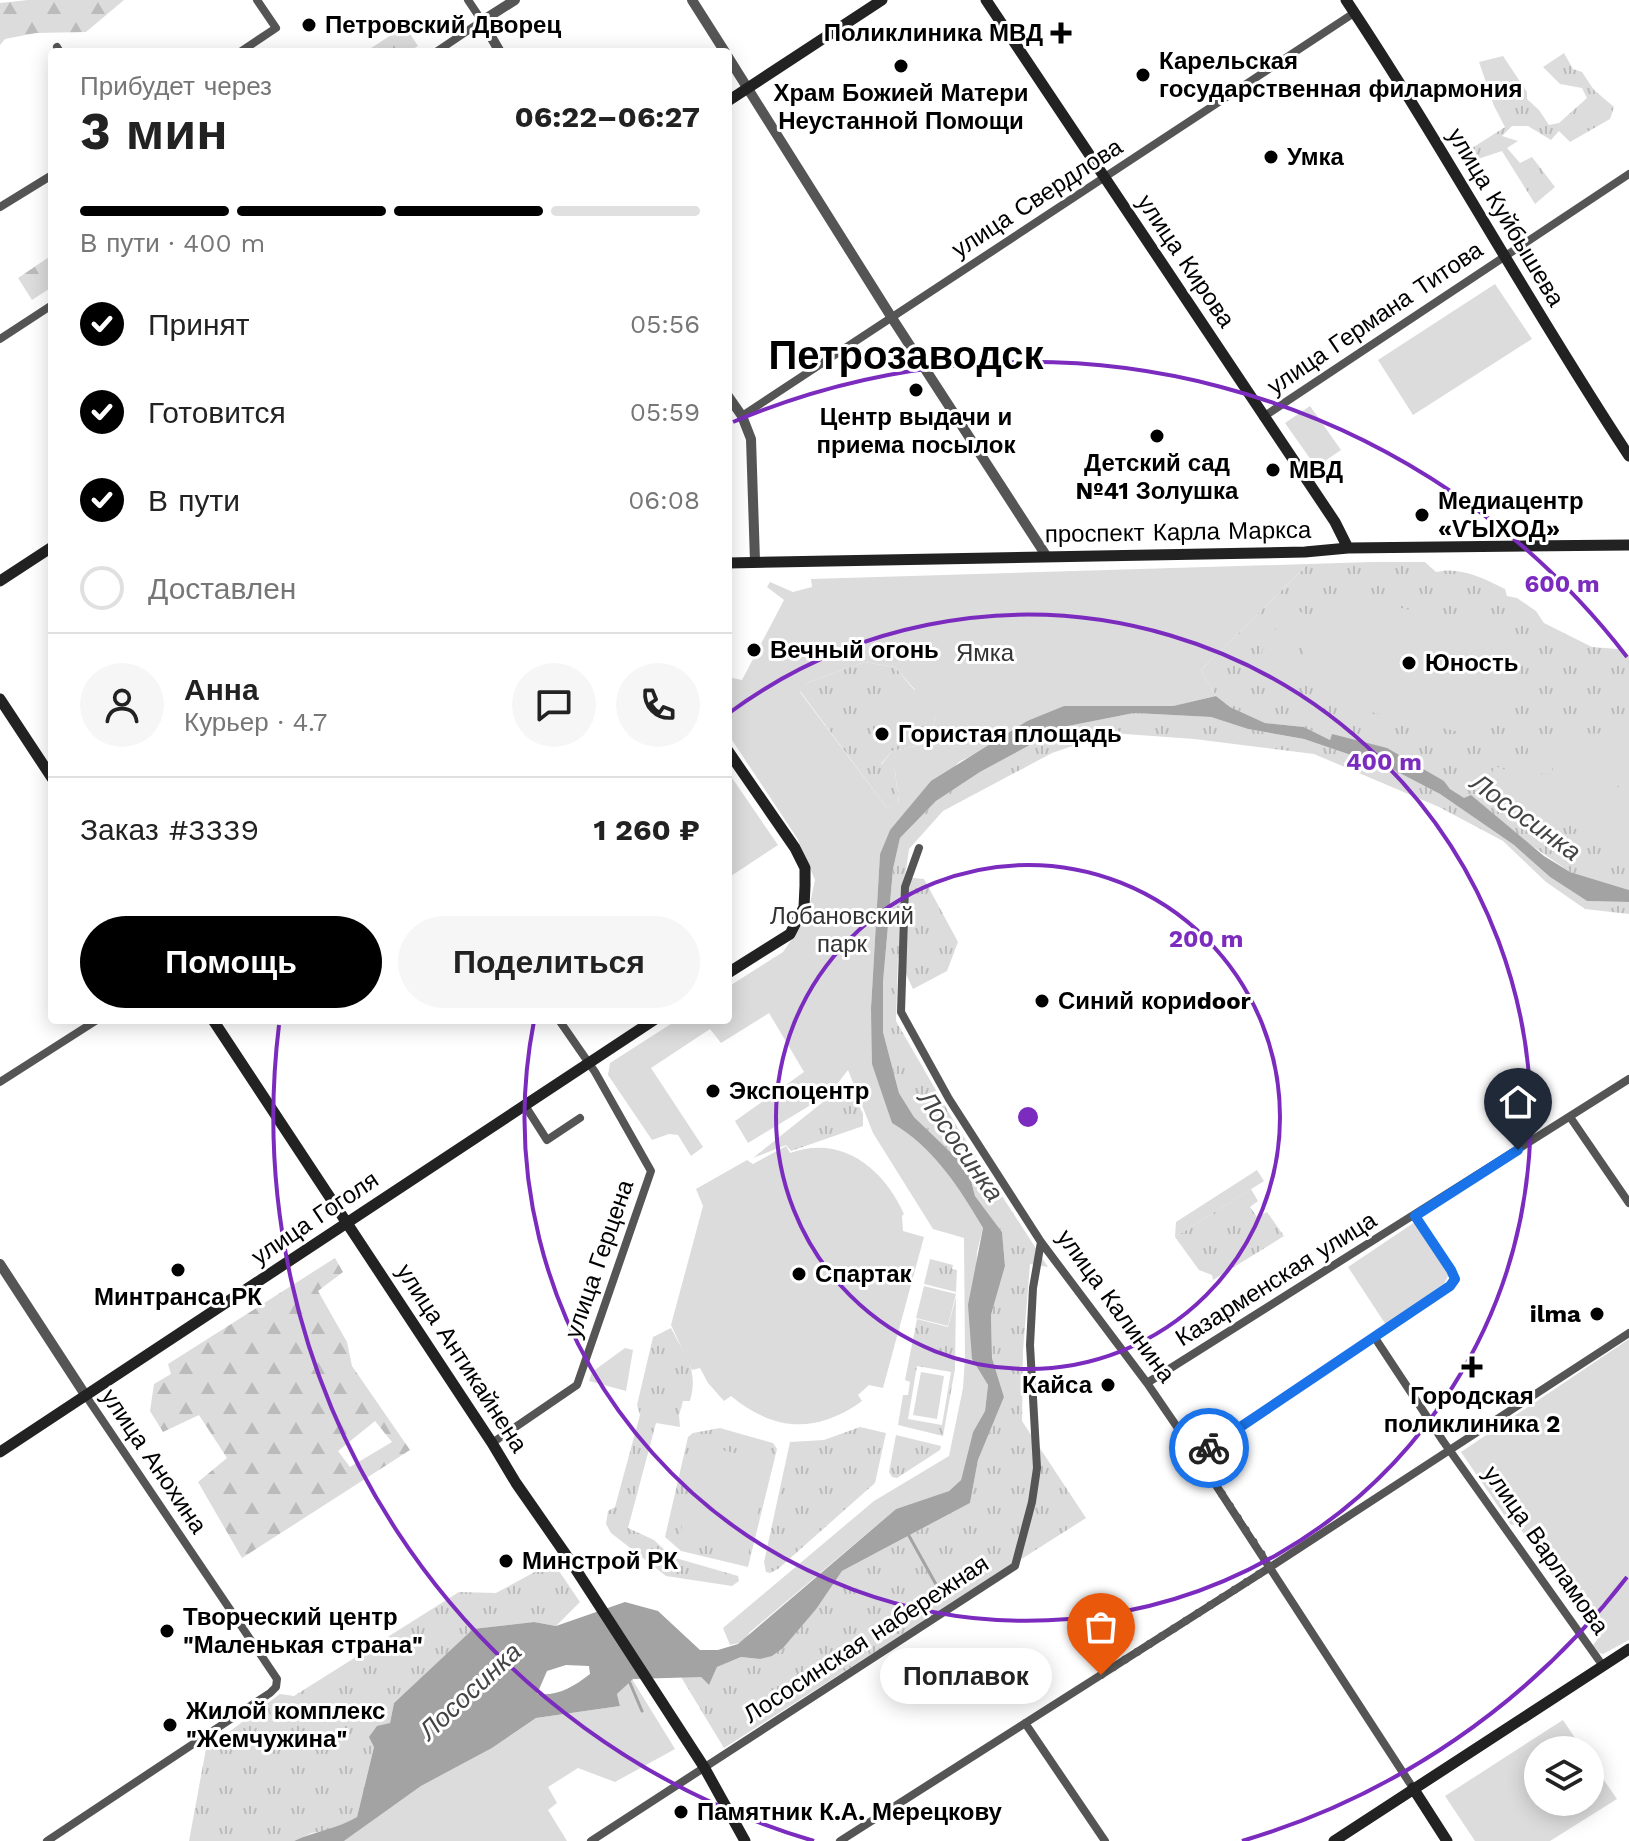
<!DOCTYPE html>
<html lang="ru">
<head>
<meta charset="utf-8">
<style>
  body { margin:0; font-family:"Work Sans",sans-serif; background:#f6f6f6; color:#222; height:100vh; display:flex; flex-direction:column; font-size:30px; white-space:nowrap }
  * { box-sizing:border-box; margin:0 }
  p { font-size:26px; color:#767676 }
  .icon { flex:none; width:44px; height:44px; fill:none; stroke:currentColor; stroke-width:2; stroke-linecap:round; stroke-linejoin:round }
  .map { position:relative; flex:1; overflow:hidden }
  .panel { position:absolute; left:48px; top:48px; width:684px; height:976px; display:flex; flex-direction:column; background:#fff; border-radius:8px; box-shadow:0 4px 20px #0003 }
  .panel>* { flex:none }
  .controls { position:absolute; left:1524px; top:1736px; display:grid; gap:16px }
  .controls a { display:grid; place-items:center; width:80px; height:80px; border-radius:50%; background:#fff; box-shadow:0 4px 20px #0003; font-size:40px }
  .pin { position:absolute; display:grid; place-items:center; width:68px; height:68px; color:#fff; margin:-82px -34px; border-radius:50% 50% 50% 0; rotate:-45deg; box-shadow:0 0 8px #0007 }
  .pin .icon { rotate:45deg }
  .courier { position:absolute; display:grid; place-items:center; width:80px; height:80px; margin:-40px; border:6px solid #1a73e8; border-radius:50%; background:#fff; color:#222; box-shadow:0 2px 10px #0007 }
  .bubble { position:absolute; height:56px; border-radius:28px; background:#fff; box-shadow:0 4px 20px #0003; font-size:26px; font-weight:700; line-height:56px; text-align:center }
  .summary em { font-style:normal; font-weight:700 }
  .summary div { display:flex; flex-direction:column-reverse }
  .summary { display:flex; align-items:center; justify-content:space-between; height:136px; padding:0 32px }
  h1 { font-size:52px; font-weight:700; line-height:60px }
  .bar { display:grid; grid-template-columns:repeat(4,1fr); gap:12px 8px; align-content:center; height:96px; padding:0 32px }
  .bar i { height:10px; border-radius:6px; background:#e0e0e0 }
  .bar .active { background:#000 }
  .bar p { grid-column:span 4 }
  .line { display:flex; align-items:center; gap:20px; padding:0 32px; border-top:2px solid #e0e0e0 }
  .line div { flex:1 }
  .round { display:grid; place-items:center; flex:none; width:84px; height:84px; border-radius:42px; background:#f6f6f6 }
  ol { padding:0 32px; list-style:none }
  li { display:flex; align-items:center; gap:24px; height:88px }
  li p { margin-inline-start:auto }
  li .icon { padding:8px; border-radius:50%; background:#000; color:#fff; stroke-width:4 }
  li:last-child { color:#767676 }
  li i { width:44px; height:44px; border:4px solid #e0e0e0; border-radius:50% }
  .button { display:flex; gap:16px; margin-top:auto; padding:16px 32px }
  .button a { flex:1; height:92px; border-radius:48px; background:#000; color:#fff; font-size:32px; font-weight:700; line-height:92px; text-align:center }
  .button a+a { background:#f6f6f6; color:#222 }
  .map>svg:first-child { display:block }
</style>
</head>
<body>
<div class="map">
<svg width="1629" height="1841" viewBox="0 0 1629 1841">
  <defs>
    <pattern id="grass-tufts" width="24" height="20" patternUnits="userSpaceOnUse" patternTransform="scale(2)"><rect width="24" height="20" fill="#dcdcdc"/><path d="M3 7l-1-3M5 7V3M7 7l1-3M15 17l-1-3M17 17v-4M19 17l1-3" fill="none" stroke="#bbb"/></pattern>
    <pattern id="forest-firs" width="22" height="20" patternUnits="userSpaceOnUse" patternTransform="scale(2)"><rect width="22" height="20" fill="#dcdcdc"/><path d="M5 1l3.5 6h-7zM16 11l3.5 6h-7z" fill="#bbb"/></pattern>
  </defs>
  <rect width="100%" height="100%" fill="#fff"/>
  <!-- grass -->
  <path fill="url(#grass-tufts)" fill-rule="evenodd" d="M405 26 418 46 408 52H365Z
    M1564 53 1573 69 1582 72 1594 90 1614 107 1610 119 1570 142 1559 131 1551 140 1528 126H1512L1502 136 1518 141 1507 148 1520 163 1532 157 1555 187 1535 204 1502 151 1478 159 1469 150 1505 127 1494 106 1479 62 1503 56 1527 92V99L1539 110 1549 125 1559 123 1587 98 1582 88 1560 84 1543 67Z
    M1371 562H1425L1436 572C1459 566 1484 578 1505 589L1507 596 1517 598 1536 611 1544 623 1592 647 1618 649 1629 656V890L1570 872 1450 789 1444 781 1332 735 1330 740 1304 727 1265 723 1230 707 1216 696 1201 670 1308 564Z
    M864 662 895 667 935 715 931 743 892 751 881 764 895 771 899 804 887 808 800 691 809 682Z
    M1134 713 1211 717 1248 729 1304 739 1392 769 1440 794 1514 845 1550 877 1587 901 1629 902V914L1585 909 1546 882 1503 841 1439 807 1314 754 1194 739 1111 733 1052 753 943 811 909 849 905 877 924 879 958 942 947 971 913 989 898 957 896 1021 956 1125 1048 1267 1030 1264 1023 1351 1022 1421 1086 1518 724 1748 681 1677H701L709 1685 717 1667 741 1657 760 1659 817 1608 842 1571 970 1503 978 1460 1004 1397 992 1358 991 1315 1005 1266 1002 1232 975 1196 968 1169 914 1117 899 1093 883 1032V982L893 869 900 838 936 801 980 772 1063 727Z
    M848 1082 863 1114V1126L791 1151 786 1145 753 1158Z
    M1251 1189 1258 1201 1250 1207 1257 1217 1267 1212 1284 1236 1213 1280 1212 1275 1199 1270 1175 1237Z
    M930 1259 953 1265 952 1269 957 1270 956 1292 924 1284Z
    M956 1297 955 1369 943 1436 898 1425 903 1395H908L910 1382 905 1380 917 1319 948 1327ZM917 1366 951 1372 942 1425 908 1419Z
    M671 1328C685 1356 699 1369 690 1401H683L679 1415 680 1427 656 1423 628 1528 654 1540 672 1557 738 1576 739 1581 732 1586 666 1576 611 1533 606 1524 608 1511 615 1507 640 1415 637 1405 653 1337Z
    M860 1427 886 1433 875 1483 778 1569 770 1573 766 1572 764 1562 790 1442 824 1440Z
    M720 1428 773 1443 777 1449 748 1567 681 1551 665 1537 688 1437 693 1433Z
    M896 1435 941 1446 940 1450 897 1478 892 1477 889 1472Z
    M553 1562 580 1602 556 1626 534 1622 473 1629 394 1703 390 1723 374 1747 357 1817 339 1828 312 1833 294 1841H189L206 1749 280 1694 294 1696 459 1592 496 1593Z"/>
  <!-- forest -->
  <path fill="url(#forest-firs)" fill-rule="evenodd" d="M28 0H124L86 32 36 33 5 39 0 45V3Z
    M52 255V287L32 300 18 278Z
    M335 1258 343 1272 318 1291 347 1342 352 1366 410 1450 242 1558 198 1482 227 1458 199 1415 163 1432 150 1411 154 1384 171 1374 168 1364ZM375 1421 392 1442 350 1467 338 1451Z"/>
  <!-- green -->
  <path fill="#dcdcdc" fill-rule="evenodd" d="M1495 284 1532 339 1413 415 1378 360Z
    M1310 406 1341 450 1316 467 1285 423Z
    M1308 564 1201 670 1216 696 1173 706H1065L1027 721 983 750 959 762 890 830 880 854 871 1008 887 1107 892 1123C933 1147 959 1187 983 1228L977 1252 972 1359 988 1385 985 1411 973 1432 961 1480 949 1491 896 1509 750 1632 743 1642 730 1645 723 1628 874 1501 949 1456 963 1388 965 1359 964 1238 933 1229 873 1133 848 1070 834 1088 819 1100 748 1143 735 1121 804 1072 769 1013 721 1043 710 1029 651 1068 703 1147 691 1156 678 1135 669 1134 652 1140 608 1075 610 1063 677 1020H728V987L783 952 807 917 815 880 797 838 728 734V677L742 680 784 600 767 587 770 582 793 592 812 587 811 579ZM864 662 895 667 915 690 882 698 887 722 913 724 935 716 931 743 892 751 881 765 895 771 899 803 887 808 800 692 809 682Z
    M1353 596 1516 636C1513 650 1518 659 1519 673 1523 711 1494 730 1460 732L1335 704 1300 666 1313 616Z
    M1282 607 1304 613 1295 648 1272 642Z
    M1263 648 1292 655 1285 689 1255 683Z
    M1555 733 1629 734V784L1554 782Z
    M1528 735H1552V774L1528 773Z
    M1495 766 1546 785 1629 787V859L1558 819 1522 812 1486 787Z
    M728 772 778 845 728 878Z
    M786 1146 790 1153C842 1134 884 1169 904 1214L902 1216 903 1231 924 1237 883 1388 869 1385 858 1395 862 1401 858 1404C813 1434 772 1430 731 1396L724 1401 708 1383 700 1368 692 1370 671 1325 703 1206 696 1189 747 1160 753 1164Z
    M1257 1170 1264 1181 1175 1237 1176 1222Z
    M1415 1222 1446 1268 1448 1276 1444 1284 1386 1325 1348 1267Z
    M924 1286 956 1294 948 1326 916 1318Z
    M1629 1339V1640L1603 1654 1599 1653 1593 1645 1597 1640 1517 1524 1511 1525 1461 1452Z
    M625 1348 633 1350 626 1391 589 1381 592 1372Z
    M921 1372 944 1376 937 1419 913 1415Z
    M700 1445 770 1461 748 1555 679 1539Z
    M632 1679 675 1749 615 1782 578 1768 548 1787 557 1803 548 1810 567 1841H344L421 1786 492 1748 536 1718 620 1706 617 1694Z
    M1563 1720 1583 1750H1538V1802H1590V1760L1617 1799 1550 1841H1475L1445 1796Z"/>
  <!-- water -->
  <path fill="#a3a3a3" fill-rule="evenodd" d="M1216 696 1230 707 1265 723 1304 727 1330 740 1332 734 1387 748 1444 781 1450 789 1464 798 1471 795 1544 856 1570 872 1629 890V902L1587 901 1550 877 1514 845 1440 794 1392 769 1304 739 1248 729 1211 717 1134 713 1063 727 980 772 936 801 900 838 893 869 883 982V1032L899 1093 914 1117 968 1169 975 1196 1002 1232 1005 1266 991 1315 992 1358 1004 1397 978 1460 970 1503 842 1571 817 1608 783 1648 772 1656 760 1659 741 1657 717 1667 709 1685 701 1677 633 1679 617 1694 620 1706 536 1718 492 1748 421 1786 344 1841H294C315 1831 337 1829 357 1817L374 1747 369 1737 377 1726 390 1723 394 1703 473 1629 534 1622 556 1626 625 1602 658 1611 700 1650H718L738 1644 896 1509 949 1491 961 1480 973 1432 985 1411 988 1385 972 1359 968 1305 983 1228C959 1187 933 1147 892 1123L872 1064 871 1008 880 854 890 830 931 781 1027 721 1064 706H1173ZM566 1665 589 1666 590 1674C573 1687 559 1696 537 1694L547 1671Z"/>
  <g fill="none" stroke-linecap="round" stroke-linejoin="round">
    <!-- stream -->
    <path stroke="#a3a3a3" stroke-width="3" d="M908 1534 943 1597
      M630 1683 642 1711"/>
    <!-- minor -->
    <path stroke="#555" stroke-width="8" d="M57 47 60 52
      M240 52 276 28 257 0
      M436 52 482 21 468 0
      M0 207 52 175
      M0 339 52 305
      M742 416 1354 13
      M1263 417 1629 174
      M919 848 905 887 901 1012 949 1099 1041 1242 1147 1383 1197 1456 1413 1788
      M0 1082 97 1020
      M524 1104 547 1140 580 1118
      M1570 1117 1629 1203
      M1375 1338 1443 1441 1603 1666
      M1147 1383 1629 1079
      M492 1443 577 1385 651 1171 595 1072 559 1020
      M1197 1456 1450 1286 1455 1279 1451 1270 1415 1216
      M1025 1723 1105 1841
      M47 1841 270 1693 276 1687 277 1679 86 1396
      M591 1841 1015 1566 1032 1502 1037 1468 1030 1345 1033 1288 1041 1242
      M840 1841 1258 1575 1629 1333"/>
    <!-- tertiary -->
    <path stroke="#555" stroke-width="10" d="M692 0 725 52
      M500 52 482 21 515 0
      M728 57 892 318 1047 557
      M728 396 742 416 751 439 755 561
      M0 1264 86 1396"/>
    <!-- secondary -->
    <path stroke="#222" stroke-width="11" d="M986 0 1335 522 1348 548
      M1346 0C1445 149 1530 306 1629 456
      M728 101 882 0
      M728 563 1305 552 1348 548 1629 545
      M0 581 52 547
      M0 699 52 778
      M728 751 795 848 805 868V886L804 907 790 934 728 973
      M213 1020 492 1443 516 1483 571 1562 704 1767 745 1841
      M0 1452 654 1020
      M1413 1788 1447 1841
      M1334 1841 1629 1649"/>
  </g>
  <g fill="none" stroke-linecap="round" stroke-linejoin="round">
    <!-- done -->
    <path stroke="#595959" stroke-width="8" stroke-dasharray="0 14.4" d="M1101 1675 1270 1567 1197 1456 1209 1448"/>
    <!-- route -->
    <path stroke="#1a73e8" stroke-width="10" d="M1209 1448 1450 1286 1455 1279 1451 1270 1415 1216 1518 1150"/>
  </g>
  <!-- distance rings -->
  <g fill="none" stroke="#7b2cbf" stroke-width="4">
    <circle cx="1028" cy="1117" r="252"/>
    <path d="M729 713A503 503 0 1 1 534 1021"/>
    <path d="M1627 1577A755 755 0 0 1 1242 1841M814 1841A755 755 0 0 1 279 1025M733 422A755 755 0 0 1 1627 657"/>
  </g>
  <!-- markers -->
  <g fill="#000" stroke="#fff" stroke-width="3">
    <circle cx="309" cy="25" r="8"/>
    <path d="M1057 21h8v8h8v8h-8v8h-8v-8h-8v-8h8z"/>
    <circle cx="901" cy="66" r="8"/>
    <circle cx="1143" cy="75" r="8"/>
    <circle cx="1271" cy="157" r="8"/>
    <circle cx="916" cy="390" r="8"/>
    <circle cx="1157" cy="436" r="8"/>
    <circle cx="1273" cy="470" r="8"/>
    <circle cx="1422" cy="515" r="8"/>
    <circle cx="754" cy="650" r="8"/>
    <circle cx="1409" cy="663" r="8"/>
    <circle cx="882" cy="734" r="8"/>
    <circle cx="1042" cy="1001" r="8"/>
    <circle cx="713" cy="1091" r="8"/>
    <circle cx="178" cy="1270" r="8"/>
    <circle cx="799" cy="1274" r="8"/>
    <circle cx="1597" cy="1314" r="8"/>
    <path d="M1468 1355h8v8h8v8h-8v8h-8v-8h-8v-8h8z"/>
    <circle cx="1108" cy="1385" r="8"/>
    <circle cx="506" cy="1561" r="8"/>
    <circle cx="167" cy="1631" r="8"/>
    <circle cx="170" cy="1725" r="8"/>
    <circle cx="681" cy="1812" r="8"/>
  </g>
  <g text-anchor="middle" stroke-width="6" stroke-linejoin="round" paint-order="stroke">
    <!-- poi labels -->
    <g font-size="24" font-weight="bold" fill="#000" stroke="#fff" text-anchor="start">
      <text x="325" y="33">Петровский Дворец</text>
      <text x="1043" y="41" text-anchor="end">Поликлиника МВД</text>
      <text x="1159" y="69">Карельская<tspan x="1159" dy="28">государственная филармония</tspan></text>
      <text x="901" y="101" text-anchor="middle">Храм Божией Матери<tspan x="901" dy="28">Неустанной Помощи</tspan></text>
      <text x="1287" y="165">Умка</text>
      <text x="916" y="425" text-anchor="middle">Центр выдачи и<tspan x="916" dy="28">приема посылок</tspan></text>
      <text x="1157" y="471" text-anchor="middle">Детский сад<tspan x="1157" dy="28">№41 Золушка</tspan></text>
      <text x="1289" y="478">МВД</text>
      <text x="1438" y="509">Медиацентр<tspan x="1438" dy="28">«ѴЫХОД»</tspan></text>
      <text x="770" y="658">Вечный огонь</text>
      <text x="1425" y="671">Юность</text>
      <text x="898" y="742">Гористая площадь</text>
      <text x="1058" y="1009">Синий кориdoor</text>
      <text x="729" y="1099">Экспоцентр</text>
      <text x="815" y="1282">Спартак</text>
      <text x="178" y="1305" text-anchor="middle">Минтранса РК</text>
      <text x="1581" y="1322" text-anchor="end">ilma</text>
      <text x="1092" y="1393" text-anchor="end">Кайса</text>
      <text x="1472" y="1404" text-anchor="middle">Городская<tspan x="1472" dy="28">поликлиника 2</tspan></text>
      <text x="522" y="1569">Минстрой РК</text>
      <text x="183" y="1625">Творческий центр<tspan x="183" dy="28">"Маленькая страна"</tspan></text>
      <text x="186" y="1719">Жилой комплекс<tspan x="186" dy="28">"Жемчужина"</tspan></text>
      <text x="697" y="1820">Памятник К.А. Мерецкову</text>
    </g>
    <!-- street labels -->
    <g font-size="24" fill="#000" stroke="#fff">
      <text transform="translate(1037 198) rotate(-33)" y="8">улица Свердлова</text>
      <text transform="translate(1506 217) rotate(59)" y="8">улица Куйбышева</text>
      <text transform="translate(1186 261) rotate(56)" y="8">улица Кирова</text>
      <text transform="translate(1375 318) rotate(-34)" y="8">улица Германа Титова</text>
      <text transform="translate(1178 532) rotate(-1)" y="8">проспект Карла Маркса</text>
      <text transform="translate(315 1218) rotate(-34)" y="8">улица Гоголя</text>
      <text transform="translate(599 1259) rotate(-71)" y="8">улица Герцена</text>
      <text transform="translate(1276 1279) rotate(-32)" y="8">Казарменская улица</text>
      <text transform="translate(1116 1306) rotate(54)" y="8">улица Калинина</text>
      <text transform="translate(462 1358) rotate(57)" y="8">улица Антикайнена</text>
      <text transform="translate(154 1461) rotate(56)" y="8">улица Анохина</text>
      <text transform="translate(1546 1550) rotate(55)" y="8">улица Варламова</text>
      <text transform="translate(866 1639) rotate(-33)" y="8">Лососинская набережная</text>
    </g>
    <!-- park labels -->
    <g font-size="24" fill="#333" stroke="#fff">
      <text x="985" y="661">Ямка</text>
      <text x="842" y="924">Лобановский<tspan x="842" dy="28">парк</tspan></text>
    </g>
    <!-- water labels -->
    <g font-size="26" font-style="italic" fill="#444" stroke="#fff">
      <text transform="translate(1526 817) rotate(36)" y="9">Лососинка</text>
      <text transform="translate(961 1146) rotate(55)" y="9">Лососинка</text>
      <text transform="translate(470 1691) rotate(-43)" y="9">Лососинка</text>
    </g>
    <!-- town labels -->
    <g font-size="40" font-weight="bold" fill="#000" stroke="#fff">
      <text x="906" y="369">Петрозаводск</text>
    </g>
  </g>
  <circle cx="1028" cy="1117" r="12" fill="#7b2cbf" stroke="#fff" stroke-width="4"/>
  <g font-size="24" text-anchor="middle" font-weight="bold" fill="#7b2cbf" stroke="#fff" stroke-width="6" stroke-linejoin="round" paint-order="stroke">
    <text x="1562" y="592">600 m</text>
    <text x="1384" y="770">400 m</text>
    <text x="1206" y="947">200 m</text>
  </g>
</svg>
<div class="controls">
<a><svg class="icon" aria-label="layers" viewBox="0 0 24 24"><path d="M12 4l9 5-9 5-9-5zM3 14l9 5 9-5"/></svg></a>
</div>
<div class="pin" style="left:1101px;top:1675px;background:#ea580c"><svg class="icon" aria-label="bag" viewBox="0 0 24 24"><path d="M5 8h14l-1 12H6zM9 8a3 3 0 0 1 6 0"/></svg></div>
<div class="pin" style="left:1518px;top:1150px;background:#1f2937"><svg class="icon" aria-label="home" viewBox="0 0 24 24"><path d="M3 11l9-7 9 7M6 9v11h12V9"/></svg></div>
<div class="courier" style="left:1209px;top:1448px"><svg class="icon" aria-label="bike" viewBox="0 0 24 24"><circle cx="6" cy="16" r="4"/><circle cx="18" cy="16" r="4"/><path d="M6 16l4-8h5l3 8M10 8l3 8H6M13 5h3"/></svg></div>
<div class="bubble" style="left:880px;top:1648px;width:172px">Поплавок</div>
<section class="panel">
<div class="summary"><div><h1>3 мин</h1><p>Прибудет через</p></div><em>06:22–06:27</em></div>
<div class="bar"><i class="active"></i><i class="active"></i><i class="active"></i><i></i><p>В пути · 400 m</p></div>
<ol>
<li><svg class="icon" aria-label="check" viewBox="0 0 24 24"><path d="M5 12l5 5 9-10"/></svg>Принят<p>05:56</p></li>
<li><svg class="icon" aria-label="check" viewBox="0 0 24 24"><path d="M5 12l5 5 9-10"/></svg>Готовится<p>05:59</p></li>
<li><svg class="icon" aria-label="check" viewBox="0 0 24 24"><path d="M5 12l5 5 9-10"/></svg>В пути<p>06:08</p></li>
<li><i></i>Доставлен</li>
</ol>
<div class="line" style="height:144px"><a class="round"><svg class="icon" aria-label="person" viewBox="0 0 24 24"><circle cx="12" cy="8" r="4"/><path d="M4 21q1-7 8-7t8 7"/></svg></a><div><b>Анна</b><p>Курьер · 4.7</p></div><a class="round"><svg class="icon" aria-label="chat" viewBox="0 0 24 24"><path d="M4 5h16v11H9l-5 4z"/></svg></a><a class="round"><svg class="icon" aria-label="phone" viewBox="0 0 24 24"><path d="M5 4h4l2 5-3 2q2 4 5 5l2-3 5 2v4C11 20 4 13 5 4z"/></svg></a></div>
<div class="line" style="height:104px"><div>Заказ #3339</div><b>1 260 ₽</b></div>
<div class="button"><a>Помощь</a><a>Поделиться</a></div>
</section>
</div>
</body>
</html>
